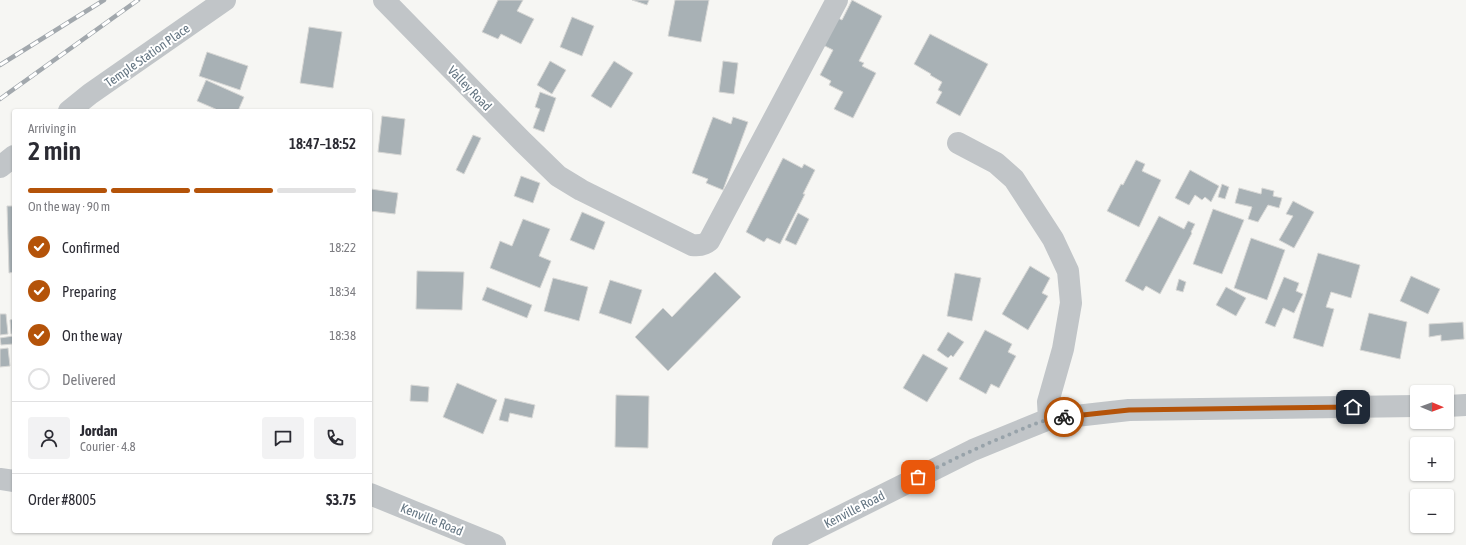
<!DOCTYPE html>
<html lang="en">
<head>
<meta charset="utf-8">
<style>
  body { margin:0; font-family:"Asap Condensed",sans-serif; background:#f2f2f3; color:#2b2b33; height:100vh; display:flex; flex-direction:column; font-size:15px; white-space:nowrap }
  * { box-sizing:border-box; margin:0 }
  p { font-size:13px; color:#7c7c81 }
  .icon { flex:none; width:22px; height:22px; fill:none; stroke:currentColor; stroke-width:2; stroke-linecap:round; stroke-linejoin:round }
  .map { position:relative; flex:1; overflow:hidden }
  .side { position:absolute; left:12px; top:109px; width:360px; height:424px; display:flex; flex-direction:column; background:#fff; border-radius:4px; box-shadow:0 1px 3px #0004 }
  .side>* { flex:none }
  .needle { width:26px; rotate:91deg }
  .buttons { position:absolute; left:1410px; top:385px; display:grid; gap:8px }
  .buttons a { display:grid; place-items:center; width:44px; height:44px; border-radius:4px; background:#fff; box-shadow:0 1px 3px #0004; font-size:20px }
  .pin { position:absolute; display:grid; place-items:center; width:34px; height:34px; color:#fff; margin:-17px; border-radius:8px; box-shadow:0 2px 6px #0006 }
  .courier { position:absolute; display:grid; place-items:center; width:40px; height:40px; margin:-20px; border:3px solid #b45309; border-radius:50%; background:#fff; color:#222; box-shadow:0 1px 5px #0007 }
  .overview em { font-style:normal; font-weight:600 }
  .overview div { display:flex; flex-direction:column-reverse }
  .overview { display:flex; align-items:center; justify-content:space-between; height:68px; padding:0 16px }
  h1 { font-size:26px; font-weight:600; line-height:30px }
  .bar { display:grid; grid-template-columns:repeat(4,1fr); gap:6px 4px; align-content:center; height:48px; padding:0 16px }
  .bar i { height:5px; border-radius:3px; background:#e1e1e2 }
  .bar .selected { background:#b45309 }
  .bar p { grid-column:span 4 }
  .line { display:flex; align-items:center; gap:10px; padding:0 16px; border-top:1px solid #e1e1e2 }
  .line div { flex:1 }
  .round { display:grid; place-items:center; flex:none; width:42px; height:42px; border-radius:4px; background:#f2f2f3 }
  ol { padding:0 16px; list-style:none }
  li { display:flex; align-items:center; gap:12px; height:44px }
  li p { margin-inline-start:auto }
  li .icon { padding:4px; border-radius:50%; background:#b45309; color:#fff; stroke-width:4 }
  li:last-child { color:#7c7c81 }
  li i { width:22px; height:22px; border:2px solid #e1e1e2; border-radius:50% }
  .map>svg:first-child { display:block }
</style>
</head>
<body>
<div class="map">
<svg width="1466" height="545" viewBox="0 0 1466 545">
  <rect width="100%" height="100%" fill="#f6f6f3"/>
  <!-- building -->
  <path fill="#a8b1b5" stroke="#d7d7d5" d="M498 0H523L517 11 534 19 521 44 501 34 498 39 482 32Z
    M632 0H649L647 5Z
    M675 0H709L701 42 668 36Z
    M852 0 882 16 859 61 864 63 862 66 876 73 853 118 834 109 843 92 829 85 831 81 820 75 833 50 823 45 838 18 842 20Z
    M572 17 594 26 582 56 560 47Z
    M309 27 342 32 333 88 300 83Z
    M930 34 988 64 960 116 936 103 942 92 938 90 942 82 930 75 931 74 914 64Z
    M207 52 248 66 240 90 199 76Z
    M550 61 566 70 552 94 537 85Z
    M614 61 633 73 611 108 591 96Z
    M723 61 738 63 734 94 719 92Z
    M206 80 244 97 238 111H220L197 101Z
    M540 92 556 98 544 132 533 128 540 109 535 107Z
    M382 116 405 119 401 155 378 152Z
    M713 117 731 124 733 117 748 122 723 190 706 183 708 179 692 173Z
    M473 135 481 138 464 174 456 170Z
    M783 158 802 168 804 164 815 170 803 194H805L780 244 767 238 764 242 746 232Z
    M1136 160 1145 164 1142 171 1161 180 1139 227 1107 211 1121 184 1123 185Z
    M1190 170 1219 186 1211 202 1205 197 1202 200 1195 195 1189 205 1175 198Z
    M521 176 540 183 533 203 514 196Z
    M1222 184 1229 187 1225 199 1218 197Z
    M1239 188 1261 194 1262 188 1274 191 1273 196 1282 198 1279 208 1268 205 1258 222 1248 219 1252 207 1235 203Z
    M371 189 398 193 395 214 370 211Z
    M1293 201 1314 212 1294 248 1279 240 1293 216 1286 214Z
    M7 206H14V272L9 273Z
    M1213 209 1244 220 1222 274 1193 264Z
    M582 212 605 222 594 250 570 240Z
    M798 213 809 219 796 245 785 240Z
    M1159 216 1184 229 1188 221 1195 224 1191 232 1192 233 1160 294 1146 286 1143 291 1125 281Z
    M523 219 550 229 539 256 551 261 540 288 490 268 500 241 512 246Z
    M1251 238 1285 250 1267 300 1234 288Z
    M1318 253 1360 265 1351 298 1331 292 1326 307 1334 309 1323 347 1293 338Z
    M1030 266 1050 278 1042 293 1048 296 1028 330 1002 314Z
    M417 271 464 272 462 310 416 309Z
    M715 272 741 297 668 371 635 337 663 308 672 317Z
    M955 273 981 278 972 321 947 316Z
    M1411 276 1440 289 1428 314 1400 301Z
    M1284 277 1299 283 1296 291 1303 294 1294 313 1283 308 1275 327 1265 323Z
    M553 278 588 287 579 321 544 311Z
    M1179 279 1186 282 1183 292 1176 290Z
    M610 280 642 290 631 324 599 313Z
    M487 287 532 305 527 318 482 300Z
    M1226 287 1246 298 1236 316 1216 305Z
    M1369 313 1407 322 1400 359 1360 350Z
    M0 314H6L8 334 0 335Z
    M14 319V334H11L10 320Z
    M1463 322 1464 339 1441 341V335L1429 337V324Z
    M985 330 1012 344 1008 352 1016 356 999 388 991 384 986 394 959 379Z
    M948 332 964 342 953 357 951 355 948 358 937 350Z
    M13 336V344L1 345 0 338Z
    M8 348 10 366 0 367V349Z
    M923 354 948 368 927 402 903 388Z
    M457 383 497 400 483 434 443 417Z
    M411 385 429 387 428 402 410 401Z
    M616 395 649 396 648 448 615 447Z
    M505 398 535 405 532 418 510 413 508 422 499 420Z"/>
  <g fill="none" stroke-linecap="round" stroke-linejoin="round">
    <!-- minor -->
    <path stroke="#c1c5c8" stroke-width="22" d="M384 0 523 142 558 176 581 190 692 245C699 246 704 245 709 241L837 0
      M69 111 90 94 225 0
      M958 143 996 163 1014 179 1053 239 1068 271 1071 303 1063 349 1048 402 1049 419
      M0 167 14 156
      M1447 406 1466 405
      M0 479 14 481
      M370 494 495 545
      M783 545 973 450 1049 419 1129 410 1417 406"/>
    <defs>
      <path id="rail" d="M0 65 104 0
        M0 99 138 0"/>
    </defs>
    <!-- rail casing -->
    <use href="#rail" stroke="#a2a8ad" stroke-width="4.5"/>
    <!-- rail -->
    <use href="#rail" stroke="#fff" stroke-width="3" stroke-dasharray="9" stroke-linecap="butt"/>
  </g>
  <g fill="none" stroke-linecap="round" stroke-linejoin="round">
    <!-- done -->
    <path stroke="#98a3aa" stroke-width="4" stroke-dasharray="0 7.2" d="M918 477C948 462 978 447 1008 435 1027 427 1044 419 1064 417"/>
    <!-- route -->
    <path stroke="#b45309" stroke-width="5" d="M1064 417 1129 410 1353 407"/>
  </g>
  <g text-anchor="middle" stroke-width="4" stroke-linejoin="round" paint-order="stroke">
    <!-- street labels -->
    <g font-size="13" fill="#657683" stroke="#fff">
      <text transform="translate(147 55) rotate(-35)" y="5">Temple Station Place</text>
      <text transform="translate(470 88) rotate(46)" y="5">Valley Road</text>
      <text transform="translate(854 509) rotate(-27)" y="5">Kenville Road</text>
      <text transform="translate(432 519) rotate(22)" y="5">Kenville Road</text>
    </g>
  </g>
</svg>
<div class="buttons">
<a><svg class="needle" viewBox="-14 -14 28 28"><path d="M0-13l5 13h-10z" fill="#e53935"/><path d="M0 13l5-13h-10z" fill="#7c7c81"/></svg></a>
<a>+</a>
<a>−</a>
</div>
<div class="pin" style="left:918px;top:477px;background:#ea580c"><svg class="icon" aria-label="bag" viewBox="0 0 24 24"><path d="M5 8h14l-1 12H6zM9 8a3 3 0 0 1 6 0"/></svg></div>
<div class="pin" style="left:1353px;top:407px;background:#1f2937"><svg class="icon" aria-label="home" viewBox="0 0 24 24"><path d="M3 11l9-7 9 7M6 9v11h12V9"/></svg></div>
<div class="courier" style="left:1064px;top:417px"><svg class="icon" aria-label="bike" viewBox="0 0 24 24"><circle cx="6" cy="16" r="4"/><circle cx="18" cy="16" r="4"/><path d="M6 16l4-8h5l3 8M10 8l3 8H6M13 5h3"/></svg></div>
<section class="side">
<div class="overview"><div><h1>2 min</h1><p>Arriving in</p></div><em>18:47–18:52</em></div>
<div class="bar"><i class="selected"></i><i class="selected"></i><i class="selected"></i><i></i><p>On the way · 90 m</p></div>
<ol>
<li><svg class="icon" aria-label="check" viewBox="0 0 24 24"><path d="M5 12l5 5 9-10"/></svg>Confirmed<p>18:22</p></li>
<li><svg class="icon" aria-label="check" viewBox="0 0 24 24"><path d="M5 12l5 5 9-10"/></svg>Preparing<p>18:34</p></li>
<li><svg class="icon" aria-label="check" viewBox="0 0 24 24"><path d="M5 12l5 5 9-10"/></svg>On the way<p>18:38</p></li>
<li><i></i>Delivered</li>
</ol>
<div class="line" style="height:72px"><a class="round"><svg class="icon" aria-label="person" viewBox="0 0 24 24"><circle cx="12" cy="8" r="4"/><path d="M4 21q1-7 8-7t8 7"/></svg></a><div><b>Jordan</b><p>Courier · 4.8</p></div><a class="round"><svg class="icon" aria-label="chat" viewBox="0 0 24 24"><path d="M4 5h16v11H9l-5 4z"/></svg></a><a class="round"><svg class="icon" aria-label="phone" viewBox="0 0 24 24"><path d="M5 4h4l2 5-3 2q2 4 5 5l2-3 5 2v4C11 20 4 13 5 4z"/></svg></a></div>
<div class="line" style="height:52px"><div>Order #8005</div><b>$3.75</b></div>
</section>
</div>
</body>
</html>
